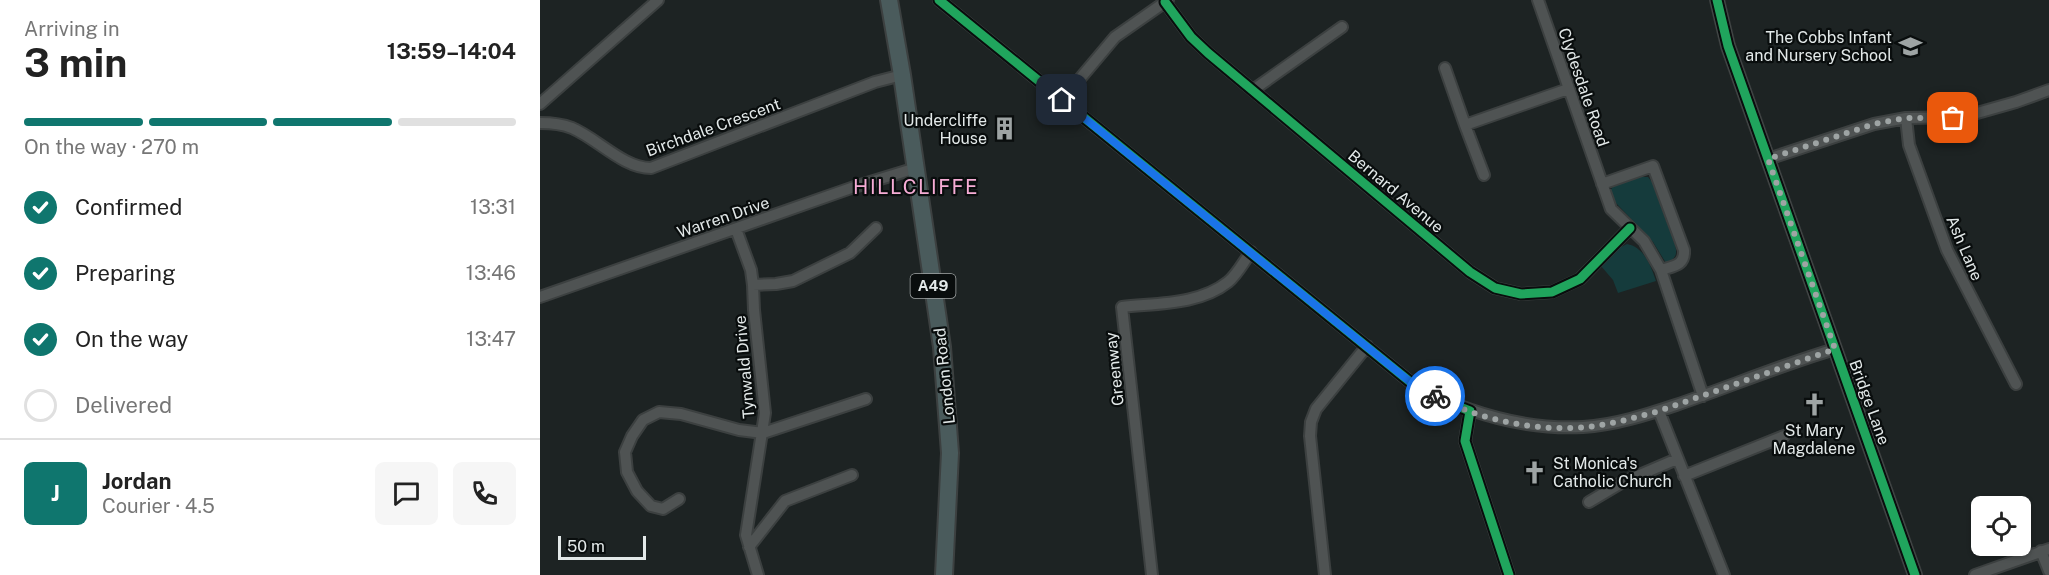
<!DOCTYPE html>
<html lang="en">
<head>
<meta charset="utf-8">
<style>
  body { margin:0; font-family:"Public Sans",sans-serif; background:#f6f6f6; color:#222; height:100vh; display:flex; flex-direction:column; font-size:22px; white-space:nowrap }
  * { box-sizing:border-box; margin:0 }
  p { font-size:20px; color:#767676 }
  .icon { flex:none; width:33px; height:33px; fill:none; stroke:currentColor; stroke-width:2; stroke-linecap:round; stroke-linejoin:round }
  .map { position:relative; flex:1; overflow:hidden }
  .details { display:flex; flex-direction:column; background:#fff; width:540px }
  .details>* { flex:none }
  .controls { position:absolute; left:1431px; top:496px; display:grid; gap:12px }
  .controls a { display:grid; place-items:center; width:60px; height:60px; border-radius:9px; background:#fff; box-shadow:0 2px 4px #0004; font-size:30px }
  .scale { position:absolute; left:18px; bottom:15px; width:88px; box-sizing:border-box; padding-left:6px; border:3px solid #e3e9e9; border-top:0; font-size:16px; line-height:21px; white-space:nowrap; color:#e3e9e9; -webkit-text-stroke:4px #090d0d; paint-order:stroke }
  .pin { position:absolute; display:grid; place-items:center; width:51px; height:51px; color:#fff; margin:-26px; border-radius:12px; box-shadow:0 3px 9px #0006 }
  .courier { position:absolute; display:grid; place-items:center; width:60px; height:60px; margin:-30px; border:4px solid #1a73e8; border-radius:50%; background:#fff; color:#222; box-shadow:0 2px 8px #0007 }
  .overview em { font-style:normal; font-weight:700 }
  .overview div { display:flex; flex-direction:column-reverse }
  .overview { display:flex; align-items:center; justify-content:space-between; height:102px; padding:0 24px }
  h1 { font-size:39px; font-weight:700; line-height:45px }
  .bar { display:grid; grid-template-columns:repeat(4,1fr); gap:9px 6px; align-content:center; height:72px; padding:0 24px }
  .bar i { height:8px; border-radius:4px; background:#e0e0e0 }
  .bar .active { background:#0f766e }
  .bar p { grid-column:span 4 }
  .line { display:flex; align-items:center; gap:15px; padding:0 24px; border-top:2px solid #e0e0e0 }
  .line div { flex:1 }
  .round { display:grid; place-items:center; flex:none; width:63px; height:63px; border-radius:9px; background:#f6f6f6 }
  ol { padding:0 24px; list-style:none }
  li { display:flex; align-items:center; gap:18px; height:66px }
  li p { margin-inline-start:auto }
  li .icon { padding:6px; border-radius:50%; background:#0f766e; color:#fff; stroke-width:4 }
  li:last-child { color:#767676 }
  li i { width:33px; height:33px; border:3px solid #e0e0e0; border-radius:50% }
  main { display:flex; flex:1; min-height:0 }
  .map>svg:first-child { display:block }
</style>
</head>
<body>
<main>
<section class="details">
<div class="overview"><div><h1>3 min</h1><p>Arriving in</p></div><em>13:59–14:04</em></div>
<div class="bar"><i class="active"></i><i class="active"></i><i class="active"></i><i></i><p>On the way · 270 m</p></div>
<ol>
<li><svg class="icon" aria-label="check" viewBox="0 0 24 24"><path d="M5 12l5 5 9-10"/></svg>Confirmed<p>13:31</p></li>
<li><svg class="icon" aria-label="check" viewBox="0 0 24 24"><path d="M5 12l5 5 9-10"/></svg>Preparing<p>13:46</p></li>
<li><svg class="icon" aria-label="check" viewBox="0 0 24 24"><path d="M5 12l5 5 9-10"/></svg>On the way<p>13:47</p></li>
<li><i></i>Delivered</li>
</ol>
<div class="line" style="height:108px"><b class="round" style="background:#0f766e;color:#fff">J</b><div><b>Jordan</b><p>Courier · 4.5</p></div><a class="round"><svg class="icon" aria-label="chat" viewBox="0 0 24 24"><path d="M4 5h16v11H9l-5 4z"/></svg></a><a class="round"><svg class="icon" aria-label="phone" viewBox="0 0 24 24"><path d="M5 4h4l2 5-3 2q2 4 5 5l2-3 5 2v4C11 20 4 13 5 4z"/></svg></a></div>
</section>
<div class="map">
<svg width="1509" height="575" viewBox="0 0 1509 575">
  <rect width="100%" height="100%" fill="#1d2323"/>
  <!-- green -->
  <path fill="#153b3c" d="M1098 177H1108L1112 182 1135 245C1138 255 1135 259 1126 263L1113 242 1076 203 1070 191 1074 185Z
    M1087 244C1104 247 1111 266 1116 281L1078 293 1073 280 1061 266 1079 248Z"/>
  <g fill="none" stroke-linecap="round" stroke-linejoin="round">
    <defs>
      <path id="minor" d="M399 0 874 385C927 413 983 430 1043 427 1075 425 1106 415 1136 405 1189 387 1241 365 1295 349
        M998 0 1071 209 1104 241 1121 270 1163 396
        M625 2 651 37 668 53 930 272 955 288 981 294 1012 292 1040 279 1090 228
        M905 68 925 125 1028 89
        M713 90 802 27
        M522 100 575 37 628 0
        M0 104 118 0
        M1366 118 1369 145 1407 250 1476 384
        M0 123C11 123 22 124 32 128 58 139 83 168 111 168L335 82 362 75
        M925 125 944 175
        M1228 159 1334 124 1366 118 1423 117 1476 102 1509 90
        M1062 184 1113 166 1144 250C1145 266 1133 266 1121 270
        M196 229 211 270 213 285 214 310 225 413 206 535 218 575
        M213 285 236 284 253 281 310 253 336 228
        M0 297 314 187 376 168
        M930 411 925 441 969 575
        M1119 411 1184 575
        M1144 476 1244 436
        M139 499 123 509 111 506 97 491 87 472 85 452 92 436 103 420 119 412 141 414 199 430 223 433 326 399
        M1049 502 1081 483 1137 459
        M209 547 245 501 312 475
        M1501 551 1509 571
        M612 575 582 307C617 303 659 305 688 282 697 275 704 261 711 252
        M785 575 770 436 771 422 776 409 827 346
        M1435 575 1509 549"/>
      <path id="tertiary" d="M1177 0 1188 46 1375 575"/>
      <path id="trunk" d="M349 0 362 75 402 347 410 453 404 575"/>
    </defs>
    <!-- minor casing -->
    <use href="#minor" stroke="#3c4040" stroke-width="14"/>
    <!-- tertiary casing -->
    <use href="#tertiary" stroke="#3c4040" stroke-width="16"/>
    <!-- trunk casing -->
    <use href="#trunk" stroke="#3c4040" stroke-width="20"/>
    <!-- minor -->
    <use href="#minor" stroke="#4f5353" stroke-width="10"/>
    <!-- tertiary -->
    <use href="#tertiary" stroke="#4f5353" stroke-width="14"/>
    <!-- trunk -->
    <use href="#trunk" stroke="#4a5b5c" stroke-width="16"/>
    <defs>
      <path id="cycleway" d="M399 0 874 385 902 400 930 411 925 441 969 575
        M1177 0 1188 46 1375 575
        M625 2 651 37 668 53 930 272 955 288 981 294 1012 292 1040 279 1090 228"/>
    </defs>
    <!-- cycleway casing -->
    <use href="#cycleway" stroke="#090d0d" stroke-width="13"/>
    <!-- cycleway -->
    <use href="#cycleway" stroke="#20a55d" stroke-width="9"/>
  </g>
  <g fill="none" stroke-linecap="round" stroke-linejoin="round">
    <!-- done -->
    <path stroke="#9ea4a4" stroke-width="6" stroke-dasharray="0 10.8" d="M895 396C939 420 997 432 1047 427 1071 424 1095 418 1119 411L1295 349 1228 159 1334 124 1366 118H1413"/>
    <!-- route -->
    <path stroke="#1a73e8" stroke-width="8" d="M522 100 874 385 895 396"/>
  </g>
  <!-- icons -->
  <defs>
    <symbol id="school-bare" viewBox="-9 -9 18 18"><path d="M0-5L7-2L0 1L-7-2ZM-4 1L0 2.5L4 1V4Q0 6-4 4Z" fill="#9ea4a4" stroke="#090d0d" stroke-width="2.5" paint-order="stroke"/></symbol>
    <symbol id="building-bare" viewBox="-9 -9 18 18"><path d="M-4-6H4V6H1V3H-1V6H-4ZM-2.5-4.3h1.7v1.8h-1.7ZM.8-4.3h1.7v1.8H.8ZM-2.5-1h1.7V.8h-1.7ZM.8-1h1.7V.8H.8Z" fill="#9ea4a4" stroke="#090d0d" stroke-width="2.5" paint-order="stroke"/></symbol>
    <symbol id="church-bare" viewBox="-9 -9 18 18"><path d="M-1.2-6h2.4v3.5h3.3v2.4h-3.3V6h-2.4V-.1h-3.3v-2.4h3.3Z" fill="#9ea4a4" stroke="#090d0d" stroke-width="2.5" paint-order="stroke"/></symbol>
  </defs>
  <g fill-rule="evenodd">
    <use href="#school-bare" x="1354" y="30" width="33" height="33"/>
    <use href="#building-bare" x="448" y="112" width="33" height="33"/>
    <use href="#church-bare" x="1258" y="388" width="33" height="33"/>
    <use href="#church-bare" x="978" y="456" width="33" height="33"/>
  </g>
  <g text-anchor="middle" stroke-width="4.5" stroke-linejoin="round" paint-order="stroke">
    <!-- shield labels -->
    <rect fill="#090d0d" stroke="#a2a7a7" stroke-width="1.5" x="370.5" y="274" width="45" height="24" rx="4.5"/>
    <g font-size="15" font-weight="bold" fill="#e3e9e9">
      <text x="393" y="291">A49</text>
    </g>
    <!-- poi labels -->
    <g font-size="16" fill="#e3e9e9" stroke="#090d0d" text-anchor="end">
      <text x="1352" y="43">The Cobbs Infant<tspan x="1352" dy="18">and Nursery School</tspan></text>
      <text x="447" y="126">Undercliffe<tspan x="447" dy="18">House</tspan></text>
      <text x="1274" y="436" text-anchor="middle">St Mary<tspan x="1274" dy="18">Magdalene</tspan></text>
      <text x="1013" y="469" text-anchor="start">St Monica's<tspan x="1013" dy="18">Catholic Church</tspan></text>
    </g>
    <!-- street labels -->
    <g font-size="16" fill="#e3e9e9" stroke="#090d0d">
      <text transform="translate(1044 87) rotate(71)" y="6">Clydesdale Road</text>
      <text transform="translate(173 127) rotate(-20)" y="6">Birchdale Crescent</text>
      <text transform="translate(856 191) rotate(40)" y="6">Bernard Avenue</text>
      <text transform="translate(183 217) rotate(-19)" y="6">Warren Drive</text>
      <text transform="translate(1425 248) rotate(67)" y="6">Ash Lane</text>
      <text transform="translate(204 367) rotate(-95)" y="6">Tynwald Drive</text>
      <text transform="translate(574 369) rotate(-96)" y="6">Greenway</text>
      <text transform="translate(404 376) rotate(-96)" y="6">London Road</text>
      <text transform="translate(1330 402) rotate(70)" y="6">Bridge Lane</text>
    </g>
    <!-- quarter labels -->
    <g font-size="20" letter-spacing="1.5" fill="#f6acd5" stroke="#090d0d">
      <text x="376" y="194">HILLCLIFFE</text>
    </g>
  </g>
</svg>
<div class="controls">
<a><svg class="icon" aria-label="locate" viewBox="0 0 24 24"><circle cx="12" cy="12" r="6"/><path d="M12 2v4M12 18v4M2 12h4M18 12h4"/></svg></a>
</div>
<div class="scale">50 m</div>
<div class="pin" style="left:1413px;top:118px;background:#ea580c"><svg class="icon" aria-label="bag" viewBox="0 0 24 24"><path d="M5 8h14l-1 12H6zM9 8a3 3 0 0 1 6 0"/></svg></div>
<div class="pin" style="left:522px;top:100px;background:#1f2937"><svg class="icon" aria-label="home" viewBox="0 0 24 24"><path d="M3 11l9-7 9 7M6 9v11h12V9"/></svg></div>
<div class="courier" style="left:895px;top:396px"><svg class="icon" aria-label="bike" viewBox="0 0 24 24"><circle cx="6" cy="16" r="4"/><circle cx="18" cy="16" r="4"/><path d="M6 16l4-8h5l3 8M10 8l3 8H6M13 5h3"/></svg></div>
</div>
</main>
</body>
</html>
